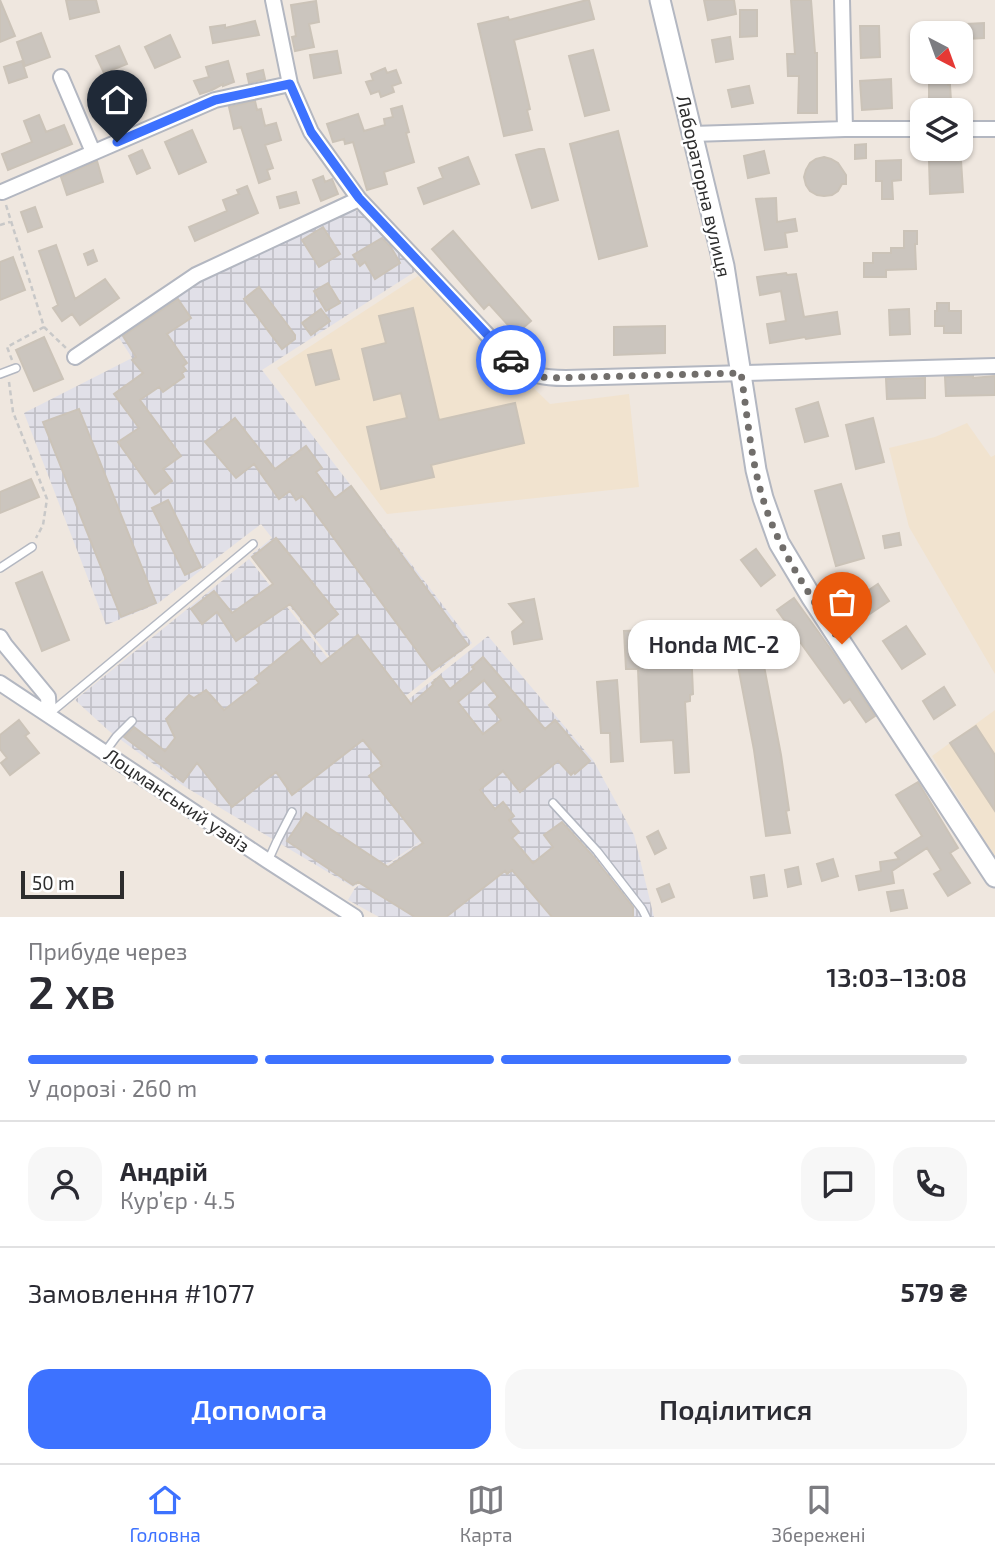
<!DOCTYPE html>
<html lang="uk">
<head>
<meta charset="utf-8">
<style>
  body { margin:0; font-family:"Exo 2",sans-serif; background:#f7f7f7; color:#2b2b33; height:100vh; display:flex; flex-direction:column; font-size:26px; white-space:nowrap }
  * { box-sizing:border-box; margin:0 }
  p { font-size:23px; color:#7c7c81 }
  .icon { flex:none; width:38px; height:38px; fill:none; stroke:currentColor; stroke-width:2; stroke-linecap:round; stroke-linejoin:round }
  .map { position:relative; height:917px; overflow:hidden }
  .details { display:flex; flex-direction:column; background:#fff; flex:1 }
  .details>* { flex:none }
  .needle { width:46px; rotate:139deg }
  .controls { position:absolute; left:910px; top:21px; display:grid; gap:14px }
  .controls a { display:grid; place-items:center; width:63px; height:63px; border-radius:14px; background:#fff; box-shadow:0 2px 5px #0004; font-size:35px }
  .scale { position:absolute; left:21px; bottom:18px; width:103px; box-sizing:border-box; padding-left:7px; border:4px solid #2d2d2d; border-top:0; font-size:19px; line-height:24px; white-space:nowrap; color:#2d2d2d; -webkit-text-stroke:5px #fff; paint-order:stroke }
  .pin { position:absolute; display:grid; place-items:center; width:60px; height:60px; color:#fff; margin:-72px -30px; border-radius:50% 50% 50% 0; rotate:-45deg; box-shadow:0 0 7px #0007 }
  .pin .icon { rotate:45deg }
  .courier { position:absolute; display:grid; place-items:center; width:70px; height:70px; margin:-35px; border:5px solid #3d72ff; border-radius:50%; background:#fff; color:#222; box-shadow:0 2px 9px #0007 }
  .bubble { position:absolute; height:49px; border-radius:21px; background:#fff; box-shadow:0 2px 5px #0004; font-size:23px; font-weight:600; line-height:49px; text-align:center }
  .overview em { font-style:normal; font-weight:600 }
  .overview div { display:flex; flex-direction:column-reverse }
  .overview { display:flex; align-items:center; justify-content:space-between; height:119px; padding:0 28px }
  h1 { font-size:46px; font-weight:600; line-height:52px }
  .bar { display:grid; grid-template-columns:repeat(4,1fr); gap:10px 7px; align-content:center; height:84px; padding:0 28px }
  .bar i { height:9px; border-radius:5px; background:#e1e1e2 }
  .bar .active { background:#3d72ff }
  .bar p { grid-column:span 4 }
  .line { display:flex; align-items:center; gap:18px; padding:0 28px; border-top:2px solid #e1e1e2 }
  .line div { flex:1 }
  .round { display:grid; place-items:center; flex:none; width:74px; height:74px; border-radius:21px; background:#f7f7f7 }
  .cta { display:flex; gap:14px; margin-top:auto; padding:14px 28px }
  .cta a { flex:1; height:80px; border-radius:21px; background:#3d72ff; color:#fff; font-size:28px; font-weight:600; line-height:80px; text-align:center }
  .cta a+a { background:#f7f7f7; color:#2b2b33 }
  .tab-bar { display:flex; justify-content:space-around; align-items:center; height:98px; border-top:2px solid #e1e1e2; background:#fff; font-size:19px; color:#7c7c81 }
  .tab-bar a { display:grid; justify-items:center; gap:4px }
  .tab-bar .active { color:#3d72ff }
  .map>svg:first-child { display:block }
</style>
</head>
<body>
<div class="map">
<svg width="995" height="917" viewBox="0 0 995 917">
  <defs>
    <pattern id="industrial-grid" width="8" height="8" patternUnits="userSpaceOnUse" patternTransform="scale(1.75)"><rect width="8" height="8" fill="#e1e0e8"/><path d="M0 4h8M4 0v8" fill="none" stroke="#c1c0c7"/></pattern>
  </defs>
  <rect width="100%" height="100%" fill="#efe7df"/>
  <!-- industrial -->
  <path fill="url(#industrial-grid)" d="M353 209 362 213 390 235 419 269 262 370 472 643 378 718 250 556 272 538 261 524 157 604 106 625 24 413 132 358 116 333 192 282Z
    M249 559 379 723 488 636 593 760 634 835 654 917H379L348 900 355 888 448 823 353 887 182 785 109 731 75 700Z"/>
  <!-- education -->
  <path fill="#f1e3cf" d="M418 276 550 404 629 394 639 487 387 514 277 368Z
    M967 423 991 457 995 455V674L909 527 889 448 935 437Z
    M995 710V857L932 756Z"/>
  <!-- building -->
  <path fill="#cbc5be" stroke="#cbc3b8" stroke-width="2" fill-rule="evenodd" d="M0 0 15 36 0 42Z
    M66 0H96L99 12 70 19Z
    M587 0H589L594 19 514 40 530 109 527 110 532 130 504 136 478 24 508 17 509 20Z
    M704 0H734L736 14 708 20Z
    M791 0H811L815 53H817V113H798L799 76H788L787 54H795Z
    M316 1 319 22 309 24 314 47 295 51 292 37 296 36 291 5Z
    M740 10H757V36L740 37Z
    M255 21 259 35 213 43 210 27 225 25V28Z
    M984 23V38L966 39V24Z
    M860 26H879L880 57 861 58Z
    M41 33 50 57 25 66 17 42Z
    M170 35 180 57 155 68 145 47Z
    M730 37 733 59 716 62 712 40Z
    M119 46 127 64 104 73 96 56Z
    M593 50 609 110 585 116 569 56Z
    M337 51 341 73 314 78 310 55Z
    M22 61 27 77 9 83 4 67Z
    M228 61 234 82 223 86V84L212 90 200 94 194 81 209 77 206 67Z
    M385 68 387 73 396 70 401 83 392 86 394 92 381 97 379 91 371 94 366 82 373 80 371 74Z
    M263 70 265 79 249 83 247 74Z
    M929 72H948V85H950L951 101H929Z
    M891 79 892 108 862 110 860 81Z
    M749 86 753 103 732 107 728 90Z
    M132 97 140 115 117 125 109 107Z
    M255 101 257 110 261 109 265 126 276 123 281 140 265 145 273 168 267 170 270 179 259 183 241 127 234 129 229 107Z
    M402 106 409 132 406 133 414 162 384 172 387 184 367 190 353 142 345 144 344 139 333 142 327 124 358 114 364 131 385 125 384 119 393 117 391 109Z
    M39 115 46 132 64 125 72 144 8 170 2 154 32 142 24 121Z
    M192 130 206 162 179 174 165 142Z
    M618 131 647 246 599 259 570 144Z
    M866 144V158L855 159V145Z
    M539 149H544L558 200 532 208 516 155Z
    M142 150 150 168 137 174 129 156Z
    M764 151 769 173 748 178 744 156Z
    M468 157 479 184 424 204 418 188 443 178 439 168Z
    M824 157 831 159 838 163 846 175V184H842L838 191 832 195 824 196 817 195 810 191 806 185 804 177 806 170 810 163 816 159Z
    M901 160V180L892 181 893 199H882V181H876V161Z
    M961 160 963 192 930 194 929 161Z
    M97 161 103 182 67 195 61 177Z
    M323 176 325 182 332 179 338 194 321 201 313 180Z
    M247 186 258 213 195 241 189 227 227 211 223 200 239 194 237 190Z
    M296 192 299 203 280 208 277 197Z
    M776 198 777 222 795 219 797 231 785 233 787 247 765 250 756 199Z
    M35 207 42 227 28 232 21 212Z
    M323 227 340 254 319 267 302 240Z
    M453 231 531 321 516 334 489 304 484 309 432 249Z
    M904 231H917V244H915L916 269 886 270V277H864V263H873V253H891V248H904Z
    M382 238 391 247 400 263 375 279 365 262 360 266 353 255Z
    M56 245 75 299 105 279 119 298 80 325 72 314 62 321 53 308 58 305 39 251Z
    M93 250 97 261 88 265 84 254Z
    M13 257 25 290 0 300V262Z
    M786 273 787 275 796 274 804 317 837 312 840 334 806 339 805 337 770 343 767 324 786 321 781 291 760 295 757 277Z
    M328 283 340 303 326 311 314 291Z
    M259 287 295 335V339L282 349 244 299Z
    M178 299 191 318 167 334 187 363 183 366 186 370 182 373 184 377 163 392 159 387 140 400 181 456 163 469 172 481 155 494 118 442 139 428 114 394 143 373 132 360 136 357 123 336Z
    M937 303H949V311H961V333H944V326H935V311H937Z
    M413 308 439 420 515 403 524 443 431 465 434 477 381 489 367 427 407 418 401 393 374 400 362 349 386 343 379 316Z
    M321 309 330 321 311 335 302 323Z
    M909 309 910 334 890 335 889 310Z
    M665 326V353L614 355V327Z
    M44 337 63 379 34 391 16 350Z
    M331 350 339 379 316 385 308 355Z
    M973 376V378L995 376V395L946 396 945 377Z
    M925 378V398L887 399 886 379Z
    M818 402 828 436 805 442 796 409Z
    M79 409 156 603 121 617 43 422Z
    M235 418 275 469 306 446 322 468 316 472 335 498 351 486 468 645 432 671 305 499 302 496 296 500 290 491 279 499 254 464 236 478 205 442Z
    M873 418 884 462 856 469 846 425Z
    M31 479 39 497 0 513V492Z
    M841 484 864 558 836 566 815 491Z
    M168 500 201 567 185 575 152 508Z
    M899 533 901 545 885 548 883 536Z
    M276 538 338 614 314 634 290 604 236 641 217 612 202 624 191 609 214 591 232 613 273 584 252 557Z
    M756 549 775 575 761 586 741 560Z
    M42 572 69 640 42 651 16 583Z
    M878 584 889 601 868 615 857 598Z
    M794 598 832 651 875 716 866 722 850 699 844 703 777 610Z
    M534 599 542 639 514 644 512 632 524 622 509 604Z
    M906 626 925 654 902 669 883 641Z
    M696 628V641L693 642V646H691L693 694 690 695V701L685 702 689 772 675 773 673 740 641 742 638 669H626L624 631Z
    M358 635 411 704 433 685 432 683 440 676 450 689 474 669 472 667 483 657 545 729 555 720 590 761 575 774 574 772 571 775 558 761 520 792 503 771 480 790 495 809 503 802 514 816 509 820 519 832 512 838 533 863 553 847 544 835 562 822 592 855 633 907V917H552L512 870 507 874 505 871 446 917H415L358 882 353 885 287 841 306 813 388 867 423 843 369 776 382 766 380 763 381 762 363 740 292 795 276 772 232 807 197 763 183 782 124 737 134 727 165 751 175 738 166 719 189 695 194 698 206 690 224 710 259 683 255 678 302 640 321 664ZM484 680 498 697 489 705 501 720 483 734 458 702Z
    M760 645 781 755 789 810 786 811 790 833 766 836 754 750 735 650Z
    M617 680 623 761 611 762 610 733H601L597 682Z
    M944 687 955 705 934 719 923 701Z
    M19 720 29 733 25 736 39 753 10 775 1 763 7 758 0 749V735Z
    M976 726 995 755V811L950 743Z
    M918 782 958 848 950 853 970 883 948 896 934 874 941 870 927 848 892 871 894 883 859 890 856 876 881 871 880 862 899 859 895 853 922 836 896 795Z
    M658 831 666 848 655 854 647 837Z
    M833 859 838 876 822 881 817 864Z
    M798 867 801 884 788 887 785 870Z
    M764 875 767 896 754 898 751 877Z
    M669 884 674 897 662 902 657 889Z
    M903 890 907 908 891 911 887 892Z"/>
  <g fill="none" stroke-linecap="round" stroke-linejoin="round">
    <defs>
      <path id="lane" d="M0 374 16 368
        M0 568 32 547
        M49 714 253 544
        M105 752 116 737 132 721
        M553 803 597 851 642 909 646 917
        M268 861 277 841 292 812"/>
      <path id="street" d="M273 0 290 84 311 132 359 199 513 362C533 376 541 378 566 378L995 366
        M842 0 845 129
        M61 77 93 152
        M961 129H995
        M692 134 845 129H922
        M2 192 215 100 290 84
        M75 357 196 275 359 199
        M0 637 5 645 48 697 49 714
        M0 683 268 861 355 917"/>
      <path id="secondary" d="M660 0 724 266 756 470 763 498 779 543 812 598 995 877"/>
    </defs>
    <!-- lane casing -->
    <use href="#lane" stroke="#b3b7c1" stroke-width="10"/>
    <!-- street casing -->
    <use href="#street" stroke="#b3b7c1" stroke-width="18"/>
    <!-- secondary casing -->
    <use href="#secondary" stroke="#b3b7c1" stroke-width="23"/>
    <!-- path -->
    <path stroke="#c8c8c8" stroke-width="2.5" stroke-dasharray="5 3.5" stroke-linecap="butt" d="M6 205 44 327 66 348
      M0 225 10 222
      M12 360 7 347 44 327
      M9 382 13 412 47 499 43 525 36 538"/>
    <!-- lane -->
    <use href="#lane" stroke="#fff" stroke-width="7"/>
    <!-- street -->
    <use href="#street" stroke="#fff" stroke-width="14"/>
    <!-- secondary -->
    <use href="#secondary" stroke="#fff" stroke-width="19"/>
  </g>
  <g fill="none" stroke-linecap="round" stroke-linejoin="round">
    <!-- done -->
    <path stroke="#716e6b" stroke-width="7" stroke-dasharray="0 12.6" d="M511 360 529 373 547 378 741 373C747 413 751 461 763 499 779 552 812 598 842 644"/>
    <!-- route -->
    <path stroke="#3d72ff" stroke-width="9" d="M117 142 215 100 290 84 311 132 359 198 511 360"/>
  </g>
  <g text-anchor="middle" stroke-width="5" stroke-linejoin="round" paint-order="stroke">
    <!-- street labels -->
    <g font-size="19" fill="#2d2d2d" stroke="#fff">
      <text transform="translate(704 186) rotate(77)" y="7">Лабораторна вулиця</text>
      <text transform="translate(177 800) rotate(34)" y="7">Лоцманський узвіз</text>
    </g>
  </g>
</svg>
<div class="controls">
<a><svg class="needle" viewBox="-14 -14 28 28"><path d="M0-13l5 13h-10z" fill="#e53935"/><path d="M0 13l5-13h-10z" fill="#7c7c81"/></svg></a>
<a><svg class="icon" aria-label="layers" viewBox="0 0 24 24"><path d="M12 4l9 5-9 5-9-5zM3 14l9 5 9-5"/></svg></a>
</div>
<div class="scale">50 m</div>
<div class="pin" style="left:842px;top:644px;background:#ea580c"><svg class="icon" aria-label="bag" viewBox="0 0 24 24"><path d="M5 8h14l-1 12H6zM9 8a3 3 0 0 1 6 0"/></svg></div>
<div class="pin" style="left:117px;top:142px;background:#1f2937"><svg class="icon" aria-label="home" viewBox="0 0 24 24"><path d="M3 11l9-7 9 7M6 9v11h12V9"/></svg></div>
<div class="courier" style="left:511px;top:360px"><svg class="icon" aria-label="car" viewBox="0 0 24 24"><path d="M5 17H2v-5l4-1 3-4h7l3 4 3 1v5h-3M9 17h6M6 11h13"/><circle cx="7" cy="17" r="2"/><circle cx="17" cy="17" r="2"/></svg></div>
<div class="bubble" style="left:628px;top:620px;width:172px">Honda МС-2</div>
</div>
<section class="details">
<div class="overview"><div><h1>2 хв</h1><p>Прибуде через</p></div><em>13:03–13:08</em></div>
<div class="bar"><i class="active"></i><i class="active"></i><i class="active"></i><i></i><p>У дорозі · 260 m</p></div>
<div class="line" style="height:126px"><a class="round"><svg class="icon" aria-label="person" viewBox="0 0 24 24"><circle cx="12" cy="8" r="4"/><path d="M4 21q1-7 8-7t8 7"/></svg></a><div><b>Андрій</b><p>Кур’єр · 4.5</p></div><a class="round"><svg class="icon" aria-label="chat" viewBox="0 0 24 24"><path d="M4 5h16v11H9l-5 4z"/></svg></a><a class="round"><svg class="icon" aria-label="phone" viewBox="0 0 24 24"><path d="M5 4h4l2 5-3 2q2 4 5 5l2-3 5 2v4C11 20 4 13 5 4z"/></svg></a></div>
<div class="line" style="height:91px"><div>Замовлення #1077</div><b>579 ₴</b></div>
<div class="cta"><a>Допомога</a><a>Поділитися</a></div>
</section>
<nav class="tab-bar">
<a class="active"><svg class="icon" aria-label="home" viewBox="0 0 24 24"><path d="M3 11l9-7 9 7M6 9v11h12V9"/></svg>Головна</a>
<a><svg class="icon" aria-label="map" viewBox="0 0 24 24"><path d="M3 6l6-2 6 2 6-2v14l-6 2-6-2-6 2zM9 4v14M15 6v14"/></svg>Карта</a>
<a><svg class="icon" aria-label="saved" viewBox="0 0 24 24"><path d="M7 4h10v16l-5-4-5 4z"/></svg>Збережені</a>
</nav>
</body>
</html>
